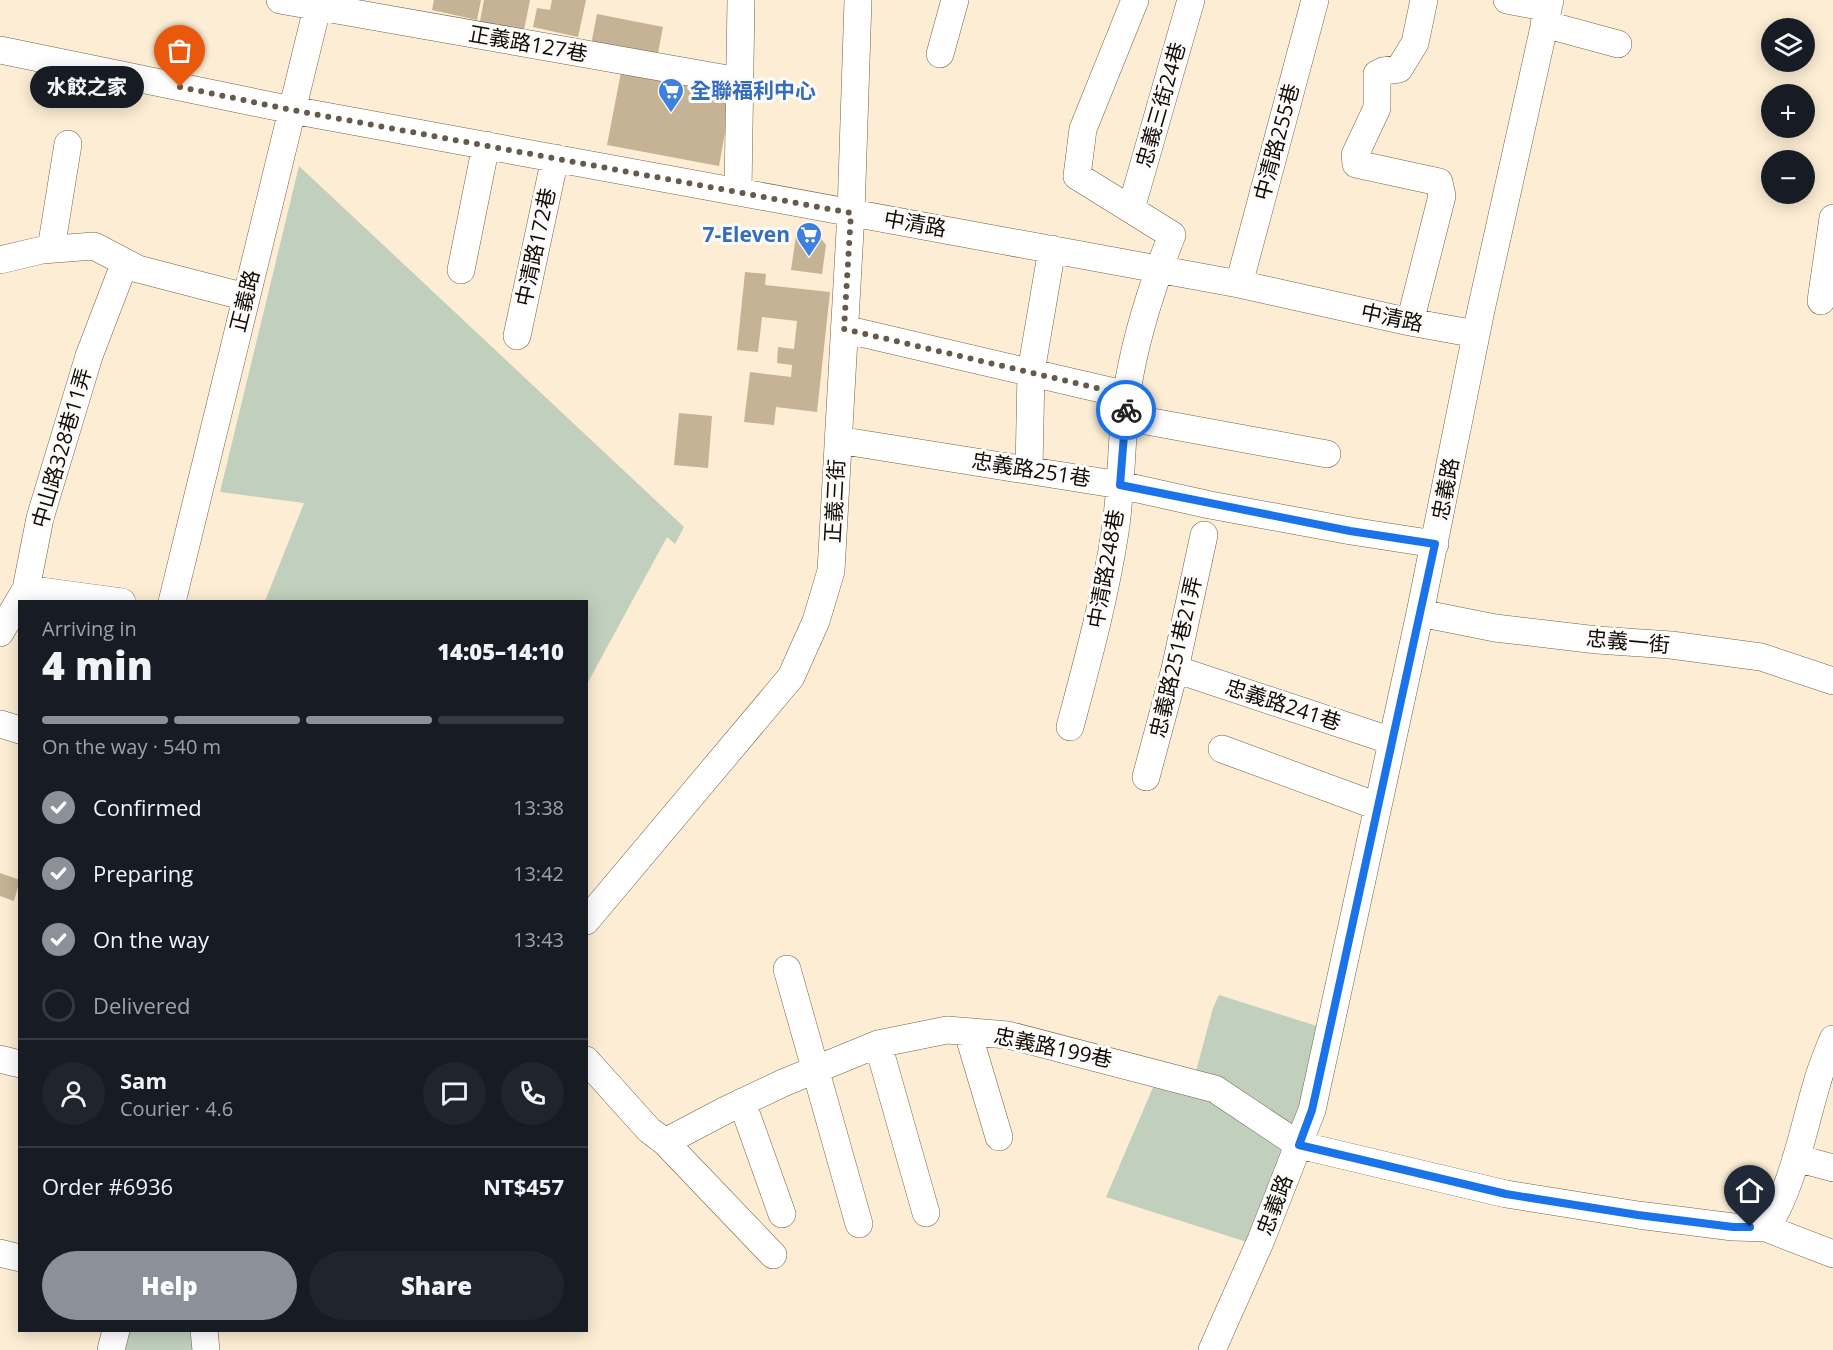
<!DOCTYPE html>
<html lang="en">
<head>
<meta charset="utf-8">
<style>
  body { margin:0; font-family:"Open Sans","Noto Sans TC",sans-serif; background:#20242c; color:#f1f3f6; height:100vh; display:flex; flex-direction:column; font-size:22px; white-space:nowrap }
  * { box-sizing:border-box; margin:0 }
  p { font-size:20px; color:#9ea1a6 }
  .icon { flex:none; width:33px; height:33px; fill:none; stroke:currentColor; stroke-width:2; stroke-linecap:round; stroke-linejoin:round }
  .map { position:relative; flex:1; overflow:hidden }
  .drawer { position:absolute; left:18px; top:600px; width:570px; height:732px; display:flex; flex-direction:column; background:#171b24; border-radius:0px; box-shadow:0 3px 15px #0003 }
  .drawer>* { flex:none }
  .fabs { position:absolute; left:1761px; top:18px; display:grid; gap:12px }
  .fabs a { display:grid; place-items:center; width:54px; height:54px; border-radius:50%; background:#171b24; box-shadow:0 3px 15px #0003; font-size:30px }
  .pin { position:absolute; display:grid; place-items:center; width:51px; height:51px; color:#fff; margin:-62px -26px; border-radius:50% 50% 50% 0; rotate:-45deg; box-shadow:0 0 6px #0007 }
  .pin .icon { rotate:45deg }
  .courier { position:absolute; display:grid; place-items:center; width:60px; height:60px; margin:-30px; border:4px solid #1a73e8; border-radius:50%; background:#fff; color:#222; box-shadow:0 2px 8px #0007 }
  .bubble { position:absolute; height:42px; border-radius:21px; background:#171b24; box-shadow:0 3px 15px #0003; font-size:20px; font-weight:800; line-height:42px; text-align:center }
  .summary em { font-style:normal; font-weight:800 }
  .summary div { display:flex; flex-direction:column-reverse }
  .summary { display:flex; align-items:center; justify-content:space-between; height:102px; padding:0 24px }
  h1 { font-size:39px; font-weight:800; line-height:45px }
  .bar { display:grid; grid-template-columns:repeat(4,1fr); gap:9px 6px; align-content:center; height:72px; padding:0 24px }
  .bar i { height:8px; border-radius:4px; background:#363941 }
  .bar .selected { background:#8c9099 }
  .bar p { grid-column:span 4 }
  .line { display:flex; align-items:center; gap:15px; padding:0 24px; border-top:2px solid #363941 }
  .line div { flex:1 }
  .round { display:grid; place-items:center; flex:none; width:63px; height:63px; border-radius:32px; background:#20242c }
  ol { padding:0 24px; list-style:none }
  li { display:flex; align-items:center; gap:18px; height:66px }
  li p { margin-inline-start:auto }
  li .icon { padding:6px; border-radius:50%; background:#8c9099; color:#fff; stroke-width:4 }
  li:last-child { color:#9ea1a6 }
  li i { width:33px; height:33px; border:3px solid #363941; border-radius:50% }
  .action { display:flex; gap:12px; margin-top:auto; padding:12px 24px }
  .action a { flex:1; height:69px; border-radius:36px; background:#8c9099; color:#fff; font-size:24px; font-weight:800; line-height:69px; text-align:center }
  .action a+a { background:#20242c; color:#f1f3f6 }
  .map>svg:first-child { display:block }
</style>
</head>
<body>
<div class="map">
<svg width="1833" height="1350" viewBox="0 0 1833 1350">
  <rect width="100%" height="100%" fill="#fcedd4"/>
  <!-- green -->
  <path fill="#c1d0bc" d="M299 166 684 527 675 544 667 537 587 684 586 602 265 601 304 503 220 492Z
    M1219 995 1323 1028 1290 1141 1247 1242 1106 1197 1157 1078 1192 1086 1213 1008Z
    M116 1331H204L206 1350H111Z"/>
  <!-- building -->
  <path fill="#c6b294" d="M434 0H481L477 20 432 10Z
    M484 0H530L524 30 480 21Z
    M552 0H586L578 37 533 27 537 8 550 10Z
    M597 14 663 27 657 58 591 45Z
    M623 62 734 82 719 166 607 145Z
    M797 229 817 233 826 245 822 274 791 270Z
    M745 272 766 274 765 285 830 292 817 412 776 407 774 425 744 422 750 372 791 377 792 365 777 363 778 347 794 349 797 321 762 317 758 352 737 350Z
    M679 413 712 416 708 468 674 465Z
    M0 873 20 880 14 901 0 896Z"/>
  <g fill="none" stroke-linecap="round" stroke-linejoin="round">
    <defs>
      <path id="minor" d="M280 0 739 81
        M1507 0 1548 8
        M1544 24 1618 44
        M0 50 292 110 1239 284 1410 322 1476 334
        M940 54 955 0
        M738 192 741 0
        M1131 209 1191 0
        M51 249 68 144
        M0 260 42 250 94 246 138 269 246 297
        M461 270 486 145
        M1239 284 1315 0
        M1821 301 1833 218
        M1410 322 1442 196 1439 182 1356 164 1355 155 1377 108V74L1383 71 1399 69 1415 43 1424 0
        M844 329 1127 395
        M517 336 555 158
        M1125 417 1327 454
        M838 440 1120 485 1210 505 1351 531 1435 544
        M1029 470 1031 372 1052 249
        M26 589 122 602
        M172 602 319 0
        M1420 613 1495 628 1597 640 1671 645 1761 657 1833 681
        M0 633 26 589 40 518 89 356 125 262
        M1175 669 1392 741
        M0 724 20 730
        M1070 727C1087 663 1105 598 1115 532 1122 486 1121 439 1127 392 1135 338 1152 286 1172 235L1077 176 1083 129 1135 0
        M1222 749 1377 806
        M1146 777 1175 669 1204 535
        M586 921 791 677 816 621 831 571 851 213 858 0
        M787 969 859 1224
        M968 1033 999 1137
        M878 1044 926 1213
        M0 1059 20 1064
        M586 1060 649 1130 665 1142 773 1255
        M742 1102 782 1214
        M665 1142 726 1110 783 1083 878 1044 947 1030 1008 1035 1215 1089 1299 1145 1506 1194 1638 1215 1733 1227 1766 1228 1833 1254
        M1796 1158 1833 1168
        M1766 1228C1792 1191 1804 1126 1817 1083 1821 1068 1827 1054 1833 1039
        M0 1253 20 1258
        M204 1330 206 1350
        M111 1350 116 1330
        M1212 1350 1261 1240 1312 1110 1420 613 1481 310 1550 0"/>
    </defs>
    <!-- minor casing -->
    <use href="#minor" stroke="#726246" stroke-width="28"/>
    <!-- minor -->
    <use href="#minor" stroke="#fff" stroke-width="27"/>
  </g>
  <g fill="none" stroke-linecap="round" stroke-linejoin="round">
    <!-- done -->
    <path stroke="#655b4c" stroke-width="6" stroke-dasharray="0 10.8" d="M180 87 292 110 851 213 844 329 1127 395 1126 410"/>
    <!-- route -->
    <path stroke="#1a73e8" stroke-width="8" d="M1126 410 1120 485 1350 531 1435 544 1316 1092 1312 1110 1299 1145 1506 1194 1638 1215 1733 1227H1750"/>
  </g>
  <!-- icons -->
  <defs>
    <symbol id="supermarket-pin" viewBox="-11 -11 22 30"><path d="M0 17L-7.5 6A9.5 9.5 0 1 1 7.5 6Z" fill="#3f7fe0" stroke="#fcfcfc"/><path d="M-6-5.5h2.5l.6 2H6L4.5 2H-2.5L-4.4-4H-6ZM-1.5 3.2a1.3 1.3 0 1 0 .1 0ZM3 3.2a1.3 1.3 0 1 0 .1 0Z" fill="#fff"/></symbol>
  </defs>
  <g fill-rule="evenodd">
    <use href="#supermarket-pin" x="656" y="76" width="30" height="40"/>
    <use href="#supermarket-pin" x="794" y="220" width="30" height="40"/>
  </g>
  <g text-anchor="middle" stroke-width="6" stroke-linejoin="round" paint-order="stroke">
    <!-- street labels -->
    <g font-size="21" fill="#130c03" stroke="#fcfcfc">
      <text transform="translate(528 44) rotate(10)" y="7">正義路127巷</text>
      <text transform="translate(1161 105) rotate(-74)" y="7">忠義三街24巷</text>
      <text transform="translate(1277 142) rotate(-75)" y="7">中清路255巷</text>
      <text transform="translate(915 224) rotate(10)" y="7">中清路</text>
      <text transform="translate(536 247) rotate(-78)" y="7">中清路172巷</text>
      <text transform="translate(245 301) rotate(-76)" y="7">正義路</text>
      <text transform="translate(1392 318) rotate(12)" y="7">中清路</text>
      <text transform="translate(62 448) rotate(-74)" y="7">中山路328巷11弄</text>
      <text transform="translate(1031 470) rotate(9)" y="7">忠義路251巷</text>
      <text transform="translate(1446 489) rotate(-79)" y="7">忠義路</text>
      <text transform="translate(835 501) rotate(-87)" y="7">正義三街</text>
      <text transform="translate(1106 569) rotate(-80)" y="7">中清路248巷</text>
      <text transform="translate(1628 642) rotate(5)" y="7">忠義一街</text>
      <text transform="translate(1176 657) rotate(-77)" y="7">忠義路251巷21弄</text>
      <text transform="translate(1283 705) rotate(18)" y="7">忠義路241巷</text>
      <text transform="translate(1053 1048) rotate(12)" y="7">忠義路199巷</text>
      <text transform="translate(1275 1205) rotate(-69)" y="7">忠義路</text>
    </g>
    <!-- shop labels -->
    <g font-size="21" font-weight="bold" fill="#366cbe" stroke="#fcfcfc" text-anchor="start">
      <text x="690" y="98">全聯福利中心</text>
      <text x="790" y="242" text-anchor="end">7-Eleven</text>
    </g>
  </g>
</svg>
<div class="fabs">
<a><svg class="icon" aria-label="layers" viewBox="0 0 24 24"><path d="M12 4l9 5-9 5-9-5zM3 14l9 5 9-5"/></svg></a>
<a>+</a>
<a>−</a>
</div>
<div class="pin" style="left:180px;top:87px;background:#ea580c"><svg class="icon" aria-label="bag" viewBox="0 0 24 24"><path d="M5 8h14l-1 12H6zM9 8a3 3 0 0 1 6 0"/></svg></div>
<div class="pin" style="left:1750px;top:1227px;background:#1f2937"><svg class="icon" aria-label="home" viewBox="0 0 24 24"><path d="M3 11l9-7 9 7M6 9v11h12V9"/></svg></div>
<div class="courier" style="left:1126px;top:410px"><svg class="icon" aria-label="bike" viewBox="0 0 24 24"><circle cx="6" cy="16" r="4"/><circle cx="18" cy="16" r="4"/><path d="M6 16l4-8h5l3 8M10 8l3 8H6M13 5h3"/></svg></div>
<div class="bubble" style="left:30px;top:66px;width:114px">水餃之家</div>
<section class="drawer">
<div class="summary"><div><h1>4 min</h1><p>Arriving in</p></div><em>14:05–14:10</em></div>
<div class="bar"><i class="selected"></i><i class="selected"></i><i class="selected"></i><i></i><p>On the way · 540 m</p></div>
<ol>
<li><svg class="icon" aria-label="check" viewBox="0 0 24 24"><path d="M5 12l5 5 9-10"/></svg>Confirmed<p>13:38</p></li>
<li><svg class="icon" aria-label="check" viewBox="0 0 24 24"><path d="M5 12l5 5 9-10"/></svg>Preparing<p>13:42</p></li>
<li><svg class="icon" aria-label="check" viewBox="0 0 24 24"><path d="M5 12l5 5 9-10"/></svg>On the way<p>13:43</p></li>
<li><i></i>Delivered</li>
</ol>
<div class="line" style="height:108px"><a class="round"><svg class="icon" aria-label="person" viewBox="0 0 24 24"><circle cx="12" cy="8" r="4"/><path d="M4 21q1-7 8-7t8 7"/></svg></a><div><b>Sam</b><p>Courier · 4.6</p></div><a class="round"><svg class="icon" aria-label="chat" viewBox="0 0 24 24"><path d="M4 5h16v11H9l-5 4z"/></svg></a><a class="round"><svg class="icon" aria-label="phone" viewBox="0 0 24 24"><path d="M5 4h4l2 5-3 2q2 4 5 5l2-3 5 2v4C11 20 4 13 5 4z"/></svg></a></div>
<div class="line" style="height:78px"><div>Order #6936</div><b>NT$457</b></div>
<div class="action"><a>Help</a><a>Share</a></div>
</section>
</div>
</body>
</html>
